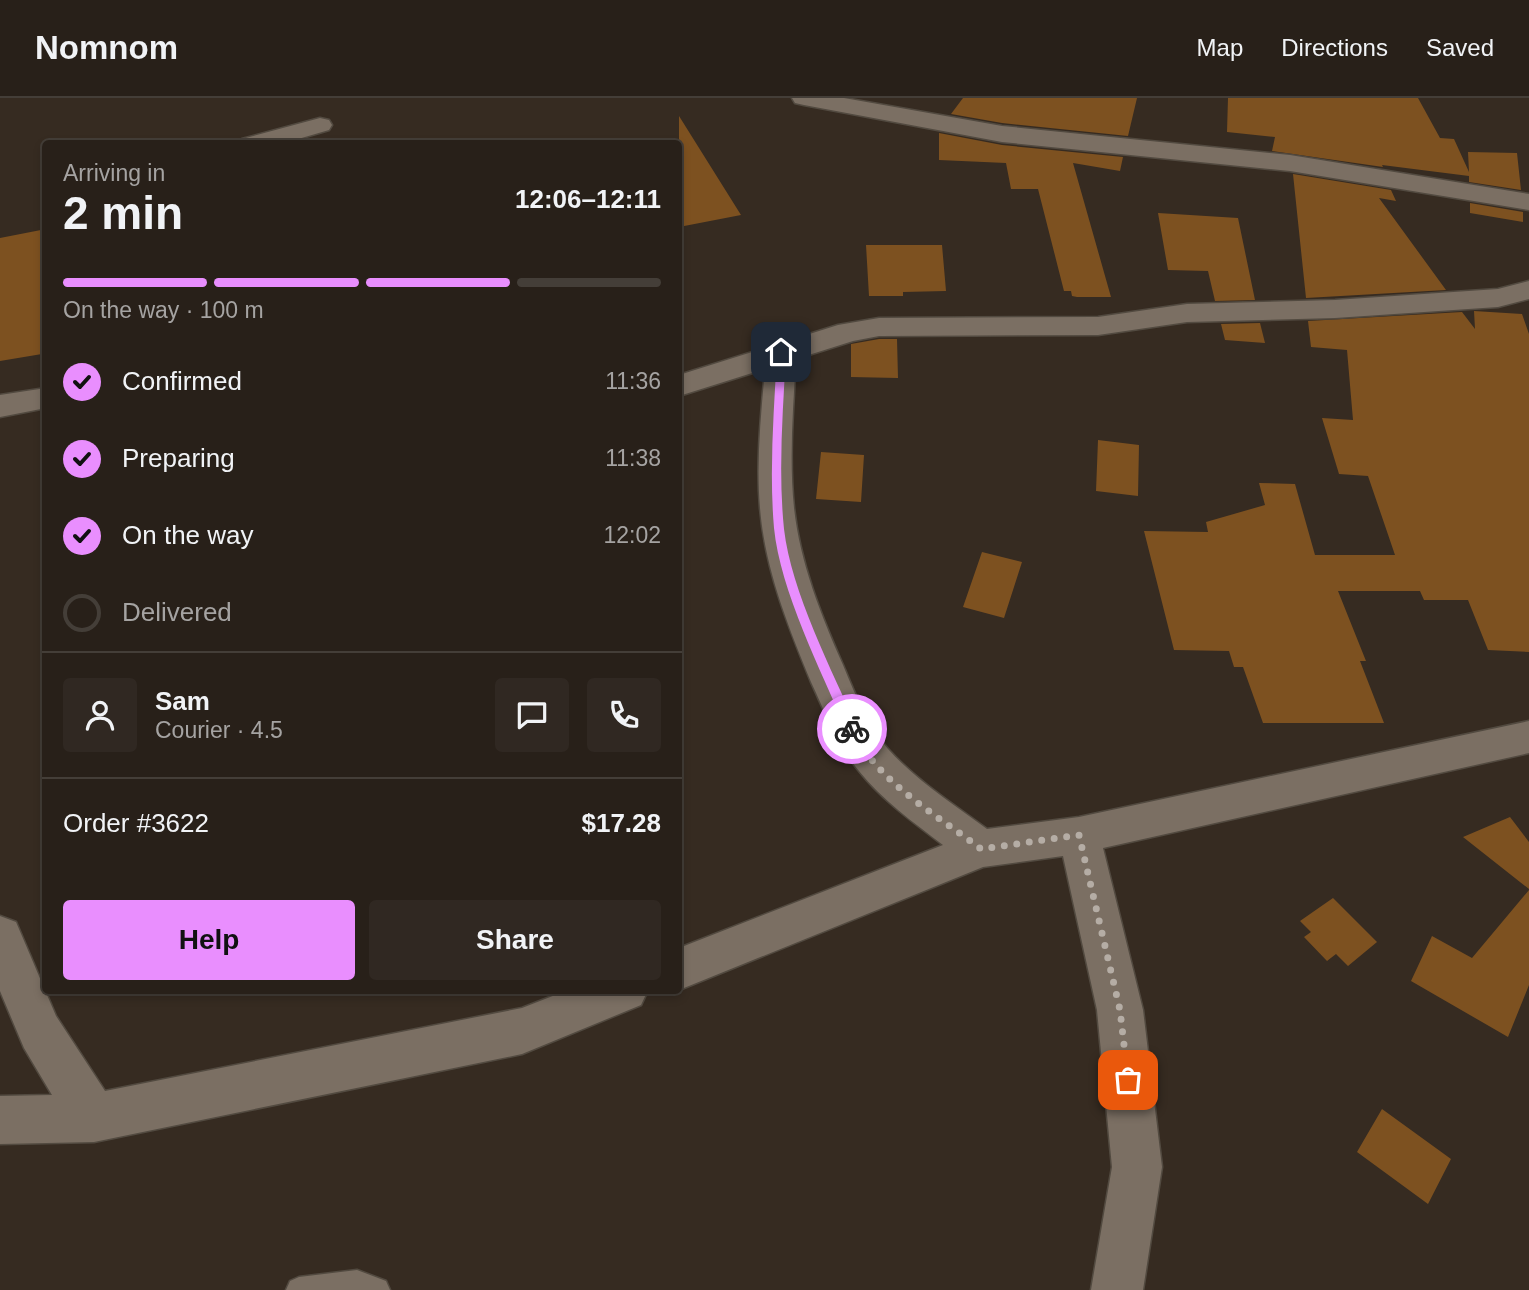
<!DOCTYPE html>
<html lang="en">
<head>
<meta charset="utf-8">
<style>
  body { margin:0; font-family:Arial,sans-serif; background:#302822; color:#f1f3f6; height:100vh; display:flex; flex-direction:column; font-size:26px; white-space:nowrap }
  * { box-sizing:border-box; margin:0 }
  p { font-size:23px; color:#a5a3a2 }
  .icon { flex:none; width:38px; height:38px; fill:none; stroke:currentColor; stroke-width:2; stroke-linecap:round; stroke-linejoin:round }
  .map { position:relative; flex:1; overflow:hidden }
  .side { position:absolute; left:42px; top:42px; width:640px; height:854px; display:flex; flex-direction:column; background:#282019; border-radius:7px; box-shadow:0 4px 10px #0003,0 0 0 2px #443e38 }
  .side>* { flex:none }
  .pin { position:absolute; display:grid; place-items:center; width:60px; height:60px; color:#fff; margin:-30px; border-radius:14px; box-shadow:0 4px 10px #0006 }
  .courier { position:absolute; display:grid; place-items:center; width:70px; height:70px; margin:-35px; border:5px solid #e98efe; border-radius:50%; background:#fff; color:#222; box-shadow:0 2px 9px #0007 }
  .headline em { font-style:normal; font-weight:800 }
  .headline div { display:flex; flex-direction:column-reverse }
  .headline { display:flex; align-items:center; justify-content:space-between; height:119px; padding:0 21px }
  h1 { font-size:46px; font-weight:800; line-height:52px }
  .bar { display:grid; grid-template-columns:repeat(4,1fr); gap:10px 7px; align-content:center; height:84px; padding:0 21px }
  .bar i { height:9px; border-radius:5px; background:#443e38 }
  .bar .active { background:#e98efe }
  .bar p { grid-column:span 4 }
  .line { display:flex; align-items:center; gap:18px; padding:0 21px; border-top:2px solid #443e38 }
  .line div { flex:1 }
  .round { display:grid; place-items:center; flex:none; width:74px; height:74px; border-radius:7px; background:#302822 }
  ol { padding:0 21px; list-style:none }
  li { display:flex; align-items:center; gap:21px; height:77px }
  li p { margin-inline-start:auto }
  li .icon { padding:7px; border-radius:50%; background:#e98efe; color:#111; stroke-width:4 }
  li:last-child { color:#a5a3a2 }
  li i { width:38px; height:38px; border:4px solid #443e38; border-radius:50% }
  .action { display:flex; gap:14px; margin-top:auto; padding:14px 21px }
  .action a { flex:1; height:80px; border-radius:7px; background:#e98efe; color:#111; font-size:28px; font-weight:800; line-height:80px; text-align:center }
  .action a+a { background:#302822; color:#f1f3f6 }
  header { display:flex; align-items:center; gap:42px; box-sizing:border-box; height:98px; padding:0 35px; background:#282019; border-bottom:2px solid #443e38 }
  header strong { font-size:33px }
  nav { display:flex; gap:38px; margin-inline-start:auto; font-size:24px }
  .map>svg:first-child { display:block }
</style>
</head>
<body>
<header>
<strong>Nomnom</strong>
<nav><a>Map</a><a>Directions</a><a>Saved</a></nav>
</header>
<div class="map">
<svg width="1529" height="1192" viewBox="0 0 1529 1192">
  <rect width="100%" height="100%" fill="#362b21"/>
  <!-- building -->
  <path fill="#7d5120" d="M963 0H1137L1128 38 1002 25 951 16Z
    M1228 0H1418L1440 40 1454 41 1469 74 1468 54 1517 55 1521 92 1469 84V78L1382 67 1383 69 1272 53 1275 39 1227 34Z
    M679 18 741 117 679 129Z
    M939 35 1002 47 1123 59 1120 73 1073 65 1111 199H1077L1072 198 1071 193H1064L1038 91H1011L1006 65 939 62Z
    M1293 76 1391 92 1396 103 1379 100 1446 192 1306 200Z
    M1470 105 1523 114V124L1470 115Z
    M1158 115 1238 120 1255 202 1215 203 1208 173 1168 172Z
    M46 131V213L42 256 0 263V140Z
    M866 147H942L946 193 903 194V198H869Z
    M1474 213 1522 216 1529 236V554L1488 552 1468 502H1424L1420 493H1338L1366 563H1360L1384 625H1263L1243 569H1234L1229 553 1174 552 1144 433 1208 434 1206 424 1265 407 1259 385 1295 386 1315 457H1395L1368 378 1339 376 1322 320 1353 322 1347 252 1311 249 1308 223 1462 214 1475 231Z
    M1260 225 1265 245 1225 242 1221 226Z
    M879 241H897L898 280 851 279V246Z
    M1098 342 1139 347 1138 398 1096 393Z
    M821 354 864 357 861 404 816 401Z
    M982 454 1022 464 1004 520 963 509Z
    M1510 719 1529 744V791L1463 739Z
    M1529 792V887L1508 939 1411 883 1432 838 1472 860Z
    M1333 800 1377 844 1348 868 1336 856 1327 863 1304 839 1311 834 1300 823Z
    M1382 1011 1451 1061 1428 1106 1357 1054Z"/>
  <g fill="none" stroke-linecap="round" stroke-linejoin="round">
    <defs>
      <path id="service" d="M357 1172 386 1183 390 1192H286L290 1183 299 1179Z"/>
      <path id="minor" d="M792 0H844L1002 28 1290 57 1529 96V112L1290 73 1002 44 804 7 795 5Z
        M320 20 329 22 332 27 329 32 281 46H239L242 41Z
        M1529 183V201L1498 209 1335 220 1187 224 1098 237 879 238 853 243 796 261C793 311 789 361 794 410 800 465 821 517 843 567 855 596 867 627 888 651 917 683 953 706 987 731L1079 719 1529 623V655L1103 750 1143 912 1162 1069 1143 1192H1091L1112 1069 1097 912 1063 758 983 769 679 892V850L943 747C913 724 882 702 859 673 837 647 825 614 811 584 788 528 765 471 760 410 756 364 761 317 765 271L679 298V277L838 227 879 220 1098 219 1187 206 1335 202 1498 191Z
        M46 290V310L0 319V297Z
        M0 818 16 824 56 918 105 993 522 910 568 892H648L641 907 522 956 94 1044 0 1046V998L52 997 24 950 0 893Z"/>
    </defs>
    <!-- service casing -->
    <use href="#service" stroke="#524a40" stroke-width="3"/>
    <!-- minor casing -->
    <use href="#minor" stroke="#524a40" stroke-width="3"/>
    <!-- service -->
    <use href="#service" fill="#7b6f63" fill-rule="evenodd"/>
    <!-- minor -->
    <use href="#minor" fill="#7b6f63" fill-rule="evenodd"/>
  </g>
  <!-- route -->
  <path fill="#e98efe" d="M781 251 786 254C783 313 778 372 784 431 791 493 832 573 858 631L852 636 846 631C821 573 780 492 774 430 769 372 774 313 777 254Z"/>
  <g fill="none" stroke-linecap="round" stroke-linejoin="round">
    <!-- done -->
    <path stroke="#b5ada5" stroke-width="7" stroke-dasharray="0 12.6" d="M852 631C876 683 937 717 981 751L1079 737 1120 912 1128 982"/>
  </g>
</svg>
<div class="pin" style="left:1128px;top:982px;background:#ea580c"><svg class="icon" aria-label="bag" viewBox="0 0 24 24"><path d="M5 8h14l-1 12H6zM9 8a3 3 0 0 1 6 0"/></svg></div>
<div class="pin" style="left:781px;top:254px;background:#1f2937"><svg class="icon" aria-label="home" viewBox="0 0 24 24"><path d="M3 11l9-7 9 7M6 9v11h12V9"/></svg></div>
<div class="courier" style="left:852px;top:631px"><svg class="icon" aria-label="bike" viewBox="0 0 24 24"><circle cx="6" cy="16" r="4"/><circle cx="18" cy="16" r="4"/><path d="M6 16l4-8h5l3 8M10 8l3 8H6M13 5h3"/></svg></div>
<section class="side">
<div class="headline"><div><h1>2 min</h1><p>Arriving in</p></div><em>12:06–12:11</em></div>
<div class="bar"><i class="active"></i><i class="active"></i><i class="active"></i><i></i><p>On the way · 100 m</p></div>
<ol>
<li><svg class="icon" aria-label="check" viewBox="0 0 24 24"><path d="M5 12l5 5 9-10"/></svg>Confirmed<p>11:36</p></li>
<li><svg class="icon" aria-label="check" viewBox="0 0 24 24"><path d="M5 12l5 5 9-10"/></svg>Preparing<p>11:38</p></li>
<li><svg class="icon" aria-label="check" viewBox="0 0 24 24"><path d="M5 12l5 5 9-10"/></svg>On the way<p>12:02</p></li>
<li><i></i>Delivered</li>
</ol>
<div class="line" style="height:126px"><a class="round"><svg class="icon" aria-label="person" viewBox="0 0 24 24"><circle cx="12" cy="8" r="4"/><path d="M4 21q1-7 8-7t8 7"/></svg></a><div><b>Sam</b><p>Courier · 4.5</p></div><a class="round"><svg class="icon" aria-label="chat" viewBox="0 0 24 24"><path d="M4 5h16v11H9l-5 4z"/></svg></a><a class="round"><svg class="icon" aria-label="phone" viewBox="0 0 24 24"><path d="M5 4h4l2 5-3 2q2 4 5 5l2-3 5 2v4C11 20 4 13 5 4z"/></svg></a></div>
<div class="line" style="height:91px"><div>Order #3622</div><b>$17.28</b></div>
<div class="action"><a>Help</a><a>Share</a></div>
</section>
</div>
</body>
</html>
